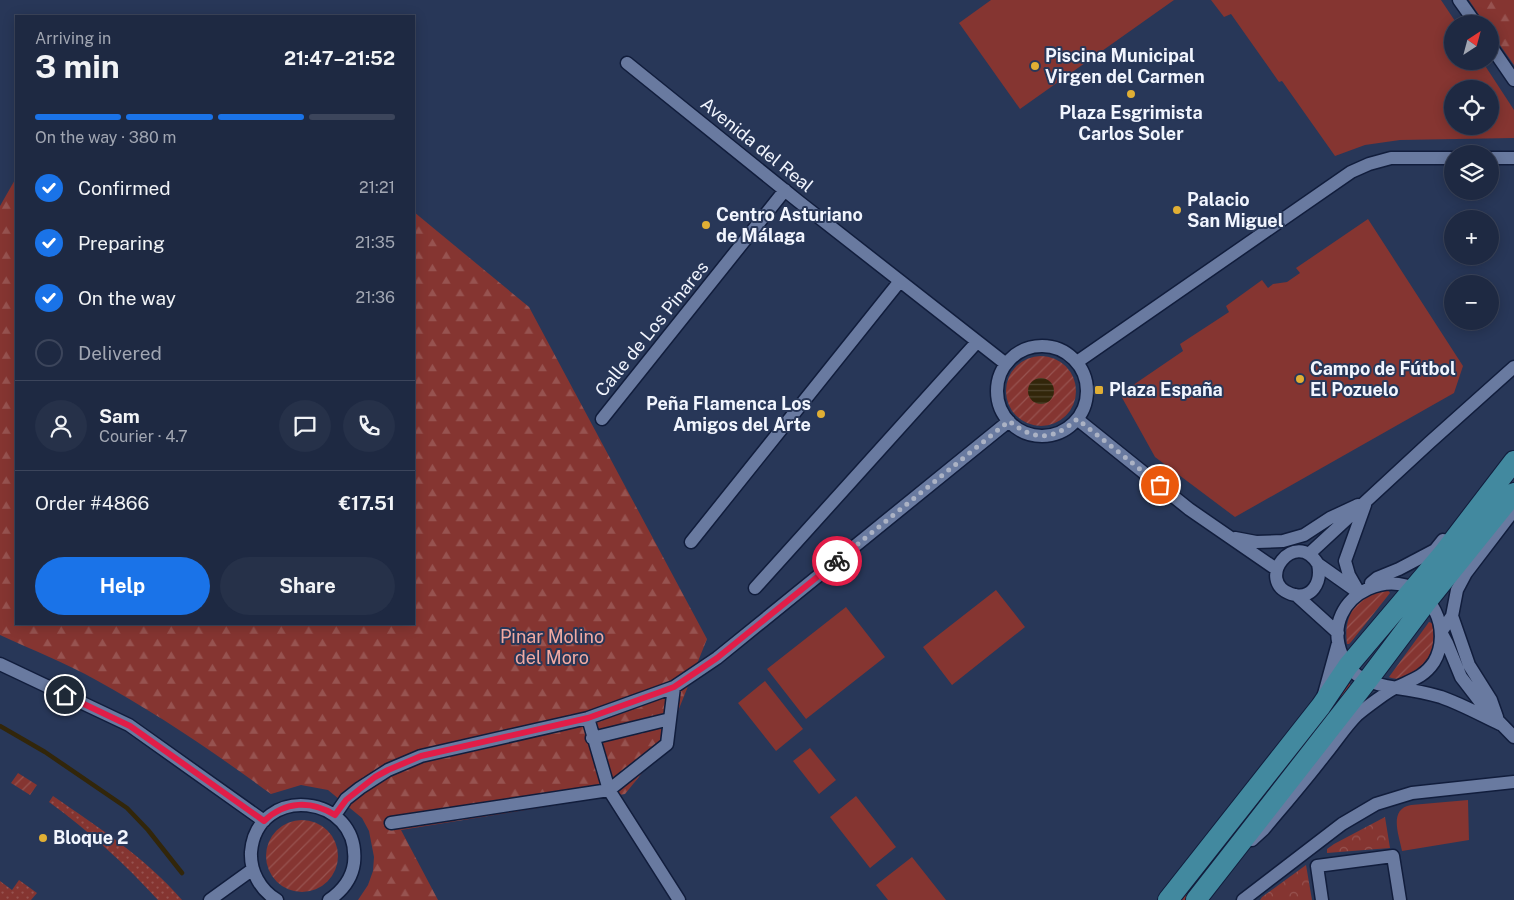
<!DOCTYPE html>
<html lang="en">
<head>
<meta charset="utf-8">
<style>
  body { margin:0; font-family:"Public Sans",sans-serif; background:#263149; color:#f1f3f6; height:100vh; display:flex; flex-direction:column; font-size:19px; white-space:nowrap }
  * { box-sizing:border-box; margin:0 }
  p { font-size:16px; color:#a1a6b2 }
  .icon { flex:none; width:28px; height:28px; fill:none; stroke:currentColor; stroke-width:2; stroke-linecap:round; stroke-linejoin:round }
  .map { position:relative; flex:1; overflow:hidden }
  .panel { position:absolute; left:15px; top:15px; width:400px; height:610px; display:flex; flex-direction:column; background:#1e2942; border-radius:0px; box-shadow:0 2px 12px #0003,0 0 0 1px #3c455b }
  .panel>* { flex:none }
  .needle { width:32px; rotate:36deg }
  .buttons { position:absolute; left:1444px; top:15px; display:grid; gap:10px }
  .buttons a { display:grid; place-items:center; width:55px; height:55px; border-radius:50%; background:#1e2942; box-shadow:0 2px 12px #0003,0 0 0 1px #3c455b; font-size:25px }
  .pin { position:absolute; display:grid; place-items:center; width:42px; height:42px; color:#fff; margin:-21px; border:2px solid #fff; border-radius:50%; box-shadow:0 1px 5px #0007 }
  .courier { position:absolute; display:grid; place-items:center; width:50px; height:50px; margin:-25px; border:4px solid #e11d48; border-radius:50%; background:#fff; color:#222; box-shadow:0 1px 6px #0007 }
  .overview em { font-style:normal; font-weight:700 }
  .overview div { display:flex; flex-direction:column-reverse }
  .overview { display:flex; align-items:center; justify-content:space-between; height:85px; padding:0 20px }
  h1 { font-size:32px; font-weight:700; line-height:38px }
  .bar { display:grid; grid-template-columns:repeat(4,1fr); gap:8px 5px; align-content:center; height:60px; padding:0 20px }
  .bar i { height:6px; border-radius:4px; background:#3c455b }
  .bar .active { background:#1a73e8 }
  .bar p { grid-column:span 4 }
  .line { display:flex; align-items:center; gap:12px; padding:0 20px; border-top:1px solid #3c455b }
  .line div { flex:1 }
  .round { display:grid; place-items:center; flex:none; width:52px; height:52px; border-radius:26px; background:#263149 }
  ol { padding:0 20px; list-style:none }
  li { display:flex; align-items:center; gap:15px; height:55px }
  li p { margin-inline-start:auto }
  li .icon { padding:5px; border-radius:50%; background:#1a73e8; color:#fff; stroke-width:4 }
  li:last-child { color:#a1a6b2 }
  li i { width:28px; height:28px; border:2px solid #3c455b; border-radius:50% }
  .cta { display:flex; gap:10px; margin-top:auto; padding:10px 20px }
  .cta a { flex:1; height:58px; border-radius:30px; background:#1a73e8; color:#fff; font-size:20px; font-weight:700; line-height:58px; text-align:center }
  .cta a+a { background:#263149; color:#f1f3f6 }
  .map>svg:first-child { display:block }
</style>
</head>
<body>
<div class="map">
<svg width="1514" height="900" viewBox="0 0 1514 900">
  <defs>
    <pattern id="grass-dots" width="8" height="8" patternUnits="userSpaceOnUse" patternTransform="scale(1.25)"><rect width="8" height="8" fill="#853531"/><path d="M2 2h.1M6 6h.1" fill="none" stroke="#975350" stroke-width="1.8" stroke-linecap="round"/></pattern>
    <pattern id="forest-firs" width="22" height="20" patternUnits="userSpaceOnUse" patternTransform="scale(1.25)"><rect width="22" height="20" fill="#853531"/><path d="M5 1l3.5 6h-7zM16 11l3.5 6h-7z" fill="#975350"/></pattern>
    <pattern id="park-crowns" width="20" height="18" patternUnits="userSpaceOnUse" patternTransform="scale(1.25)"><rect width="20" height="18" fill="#853531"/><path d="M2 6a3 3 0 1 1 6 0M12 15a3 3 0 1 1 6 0" fill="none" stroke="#975350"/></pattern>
    <pattern id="garden-furrows" width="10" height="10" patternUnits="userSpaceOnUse" patternTransform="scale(1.25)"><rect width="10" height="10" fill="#853531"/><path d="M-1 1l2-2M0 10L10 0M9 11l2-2" fill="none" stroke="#975350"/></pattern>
    <pattern id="water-rules" width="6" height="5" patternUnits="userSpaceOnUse" patternTransform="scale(1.25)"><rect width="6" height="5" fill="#32260a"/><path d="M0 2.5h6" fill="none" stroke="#50462f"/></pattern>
  </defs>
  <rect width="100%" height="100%" fill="#283758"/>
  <!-- grass -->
  <path fill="url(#grass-dots)" d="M53 796C98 827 146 858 182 900H158C125 864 89 831 49 802Z
    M19 880 37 893 31 900H0V881L12 890Z"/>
  <!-- forest -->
  <path fill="url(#forest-firs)" d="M1469 0H1514V65L1490 31V24H1485Z
    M16 178V624H414V212L529 307 707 639 664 746 625 794 401 830 438 900H358L368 885 373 871 374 857 369 831 362 818 328 790 301 785 271 794C215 753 158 714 96 680 66 663 32 650 0 635V206Z"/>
  <!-- park -->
  <path fill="url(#park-crowns)" d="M1385 817 1390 848 1327 853V849L1334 844Z
    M1306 865 1312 900H1260L1262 897Z"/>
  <!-- garden -->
  <path fill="url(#garden-furrows)" d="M1006 391a35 35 0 1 1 70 0a35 35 0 1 1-70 0Z
    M1388 590 1390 593 1351 642 1349 644H1347C1344 622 1351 603 1372 593 1377 591 1383 591 1388 590Z
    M1429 622 1432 623C1434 633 1435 644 1430 654 1424 667 1404 684 1389 677Z
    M1349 683 1351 685 1186 900H1182Z
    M18 773 37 785 30 795 11 783Z
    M266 856a36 36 0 1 1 72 0a36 36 0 1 1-72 0Z"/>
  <!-- pitch -->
  <path fill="#853531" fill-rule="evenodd" d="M991 0H1174L1020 109 959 23Z
    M1211 0H1441L1457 24H1452V61H1482L1514 110V138L1400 140 1365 145 1335 156 1282 81 1279 82 1231 14 1224 17ZM1452 89H1490V126H1452Z
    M1368 219 1463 366 1454 393 1235 517 1155 457 1120 394 1183 351 1180 344 1229 312 1226 306 1262 280 1268 288 1273 284 1287 282 1300 273 1296 268Z
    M996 590 1025 627 952 685 923 647Z
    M846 607 885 657 806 719 767 669Z
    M765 681 803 729 776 751 738 703Z
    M810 748 836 780 819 794 793 761Z
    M856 796 896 847 870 868 830 817Z
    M1468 800 1469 840 1402 851C1399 835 1388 809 1411 805Z
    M912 857 946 900H888L876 885Z"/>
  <!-- water -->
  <path fill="url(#water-rules)" d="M1028 391a13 13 0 1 1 26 0a13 13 0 1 1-26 0Z"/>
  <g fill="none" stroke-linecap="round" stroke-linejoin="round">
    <!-- stream -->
    <path stroke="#32260a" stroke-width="4.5" d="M0 726 45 752 127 808 148 830 182 873"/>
    <defs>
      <path id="minor" d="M1459 0 1476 24
        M1490 45 1514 80
        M627 63 798 201 1006 364
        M1490 158H1514
        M997 391a45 45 0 1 1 90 0a45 45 0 1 1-90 0Z
        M1077 362 1351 172 1369 164 1391 158H1452
        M602 419 785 190
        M1077 419 1189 509 1276 569
        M1235 538 1256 542 1283 541 1304 535 1330 518 1358 505
        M691 542 900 281
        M1309 554 1429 443 1514 367
        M1318 564C1322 582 1312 601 1291 594 1254 581 1295 527 1318 564L1359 593
        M1371 583 1377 578 1399 569 1435 550 1443 540
        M755 588 977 342
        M1357 589 1349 575 1345 561 1365 505
        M1296 595 1338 633
        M1452 616 1469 665 1491 700 1497 717
        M1441 632 1452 616 1457 590 1466 573 1514 510
        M1441 632 1447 643 1461 677 1481 703 1514 737
        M0 664 129 725 264 821
        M1324 694 1338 643
        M588 718 609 790 679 900
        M592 738 670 719
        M335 815 346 799 360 788 388 770 421 756 588 718 674 687 717 658 1009 421
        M391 823 609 790 667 744 674 687
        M1252 840 1264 829C1284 805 1305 781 1324 756 1335 743 1345 727 1357 715 1364 709 1389 690 1397 687 1412 680 1424 677 1434 662 1443 647 1443 627 1435 611 1407 554 1316 594 1342 655 1352 680 1373 684 1397 688 1412 690 1427 693 1441 697 1461 704 1481 715 1500 724
        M210 900 253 869
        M277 900C260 890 250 871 251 852 257 783 361 793 354 863 352 878 342 891 329 900
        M1243 900 1342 824 1376 804 1412 793 1514 782
        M1322 900 1317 866 1393 856 1400 900"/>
      <path id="primary" d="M1168 900 1321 706 1348 666 1442 555 1514 461
        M1196 900 1367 681 1428 600 1514 493"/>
    </defs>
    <!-- minor casing -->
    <use href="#minor" stroke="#111d3c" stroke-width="15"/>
    <!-- primary casing -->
    <use href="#primary" stroke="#111d3c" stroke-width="22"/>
    <!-- minor -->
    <use href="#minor" stroke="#697aa0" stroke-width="12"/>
    <!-- primary -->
    <use href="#primary" stroke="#42899f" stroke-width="20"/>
  </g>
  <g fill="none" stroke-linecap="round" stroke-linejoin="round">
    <!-- done -->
    <path stroke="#abb2c4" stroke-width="5" stroke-dasharray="0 9" d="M837 561 1009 421C1034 441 1053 441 1077 419L1160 485"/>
    <!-- route -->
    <path stroke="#e11d48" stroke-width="6" d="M65 695 130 726 264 821C285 801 311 800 335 815L346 800 375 777 388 770 421 756 588 718 674 687 717 658 837 561"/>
  </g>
  <!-- markers -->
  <g fill="#e1af34" stroke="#283758" stroke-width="2">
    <circle cx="1035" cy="66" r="5"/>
    <circle cx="1131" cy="94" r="5"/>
    <circle cx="1177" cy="210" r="5"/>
    <circle cx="706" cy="225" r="5"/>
    <circle cx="1300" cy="379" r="5"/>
    <rect x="1094" y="385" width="10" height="10" rx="2.5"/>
    <circle cx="821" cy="414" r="5"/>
    <circle cx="43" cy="838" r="5"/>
  </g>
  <g text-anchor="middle" stroke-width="4" stroke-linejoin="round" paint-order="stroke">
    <!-- poi labels -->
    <g font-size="18" font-weight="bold" fill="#f1f5fe" stroke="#283758" text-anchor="start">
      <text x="1045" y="62">Piscina Municipal<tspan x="1045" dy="21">Virgen del Carmen</tspan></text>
      <text x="1131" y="119" text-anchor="middle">Plaza Esgrimista<tspan x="1131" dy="21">Carlos Soler</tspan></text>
      <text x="1187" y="206">Palacio<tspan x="1187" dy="21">San Miguel</tspan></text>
      <text x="716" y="221">Centro Asturiano<tspan x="716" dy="21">de Málaga</tspan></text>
      <text x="1310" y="375">Campo de Fútbol<tspan x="1310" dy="21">El Pozuelo</tspan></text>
      <text x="1109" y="396">Plaza España</text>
      <text x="811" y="410" text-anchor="end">Peña Flamenca Los<tspan x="811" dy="21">Amigos del Arte</tspan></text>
      <text x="53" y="844">Bloque 2</text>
    </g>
    <!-- street labels -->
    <g font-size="18" fill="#f1f5fe" stroke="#283758">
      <text transform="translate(757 145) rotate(39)" y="6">Avenida del Real</text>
      <text transform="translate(652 329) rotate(-51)" y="6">Calle de Los Pinares</text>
    </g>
    <!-- park labels -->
    <g font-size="18" fill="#f2aaa2" stroke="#283758">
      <text x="552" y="643">Pinar Molino<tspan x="552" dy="21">del Moro</tspan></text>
    </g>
  </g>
</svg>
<div class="buttons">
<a><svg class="needle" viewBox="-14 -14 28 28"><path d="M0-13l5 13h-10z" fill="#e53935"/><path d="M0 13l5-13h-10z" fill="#a1a6b2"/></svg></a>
<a><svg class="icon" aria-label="locate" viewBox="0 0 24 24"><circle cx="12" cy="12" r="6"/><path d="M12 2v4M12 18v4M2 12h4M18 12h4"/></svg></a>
<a><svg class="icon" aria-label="layers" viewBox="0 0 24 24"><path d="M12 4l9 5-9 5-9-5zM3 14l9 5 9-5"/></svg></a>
<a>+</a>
<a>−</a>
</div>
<div class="pin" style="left:1160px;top:485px;background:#ea580c"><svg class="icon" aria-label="bag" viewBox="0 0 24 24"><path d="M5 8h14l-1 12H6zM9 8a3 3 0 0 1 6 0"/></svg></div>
<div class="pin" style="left:65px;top:695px;background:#1f2937"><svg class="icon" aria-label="home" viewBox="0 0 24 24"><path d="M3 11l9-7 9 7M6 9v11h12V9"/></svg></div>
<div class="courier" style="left:837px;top:561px"><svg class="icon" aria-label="bike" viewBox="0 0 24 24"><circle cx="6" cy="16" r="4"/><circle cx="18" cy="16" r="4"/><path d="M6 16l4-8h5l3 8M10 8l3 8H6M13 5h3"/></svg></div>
<section class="panel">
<div class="overview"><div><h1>3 min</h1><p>Arriving in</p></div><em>21:47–21:52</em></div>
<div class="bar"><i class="active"></i><i class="active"></i><i class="active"></i><i></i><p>On the way · 380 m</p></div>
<ol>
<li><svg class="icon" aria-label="check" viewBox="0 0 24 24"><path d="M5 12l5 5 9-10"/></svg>Confirmed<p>21:21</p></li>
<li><svg class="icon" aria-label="check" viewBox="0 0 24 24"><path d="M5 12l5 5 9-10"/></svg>Preparing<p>21:35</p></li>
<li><svg class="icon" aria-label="check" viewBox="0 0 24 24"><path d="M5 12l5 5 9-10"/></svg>On the way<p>21:36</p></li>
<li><i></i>Delivered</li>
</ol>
<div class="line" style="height:90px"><a class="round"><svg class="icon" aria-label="person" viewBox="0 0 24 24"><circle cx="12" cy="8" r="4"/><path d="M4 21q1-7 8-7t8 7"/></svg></a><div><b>Sam</b><p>Courier · 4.7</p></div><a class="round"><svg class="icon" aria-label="chat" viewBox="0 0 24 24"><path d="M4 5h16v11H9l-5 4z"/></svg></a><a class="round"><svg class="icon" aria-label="phone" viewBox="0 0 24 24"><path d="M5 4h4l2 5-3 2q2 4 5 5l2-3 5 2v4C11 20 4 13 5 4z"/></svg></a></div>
<div class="line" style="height:65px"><div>Order #4866</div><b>€17.51</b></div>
<div class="cta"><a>Help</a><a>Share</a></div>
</section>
</div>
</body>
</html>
